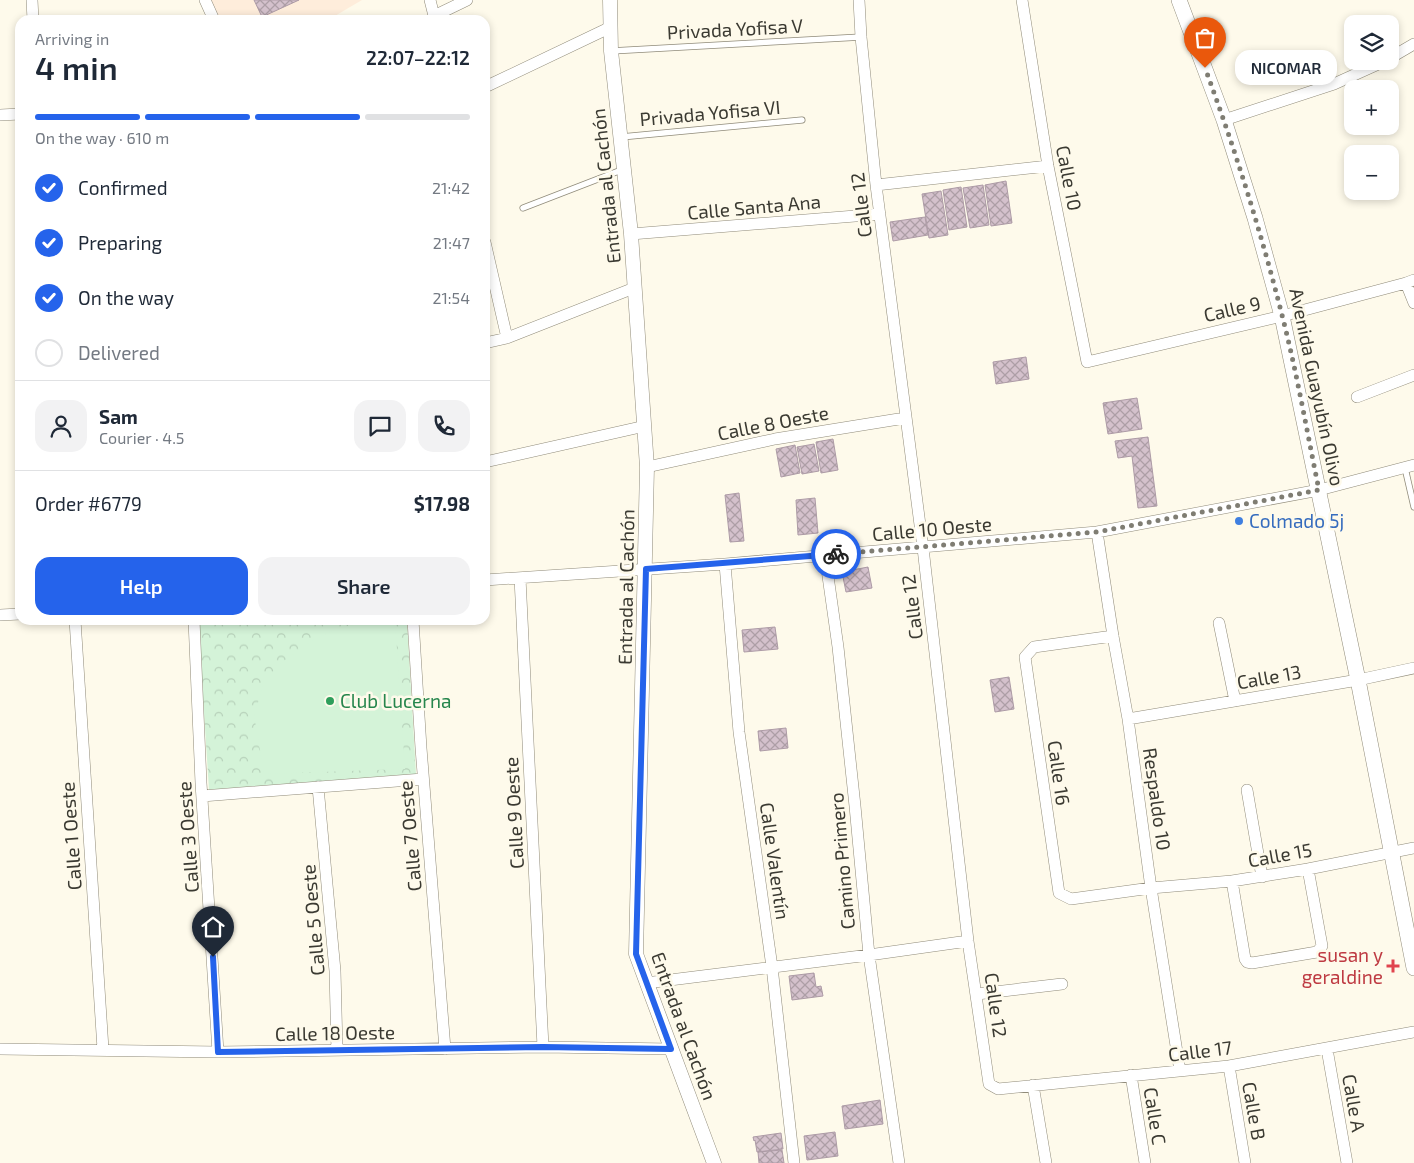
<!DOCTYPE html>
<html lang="en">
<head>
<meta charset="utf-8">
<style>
  body { margin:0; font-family:"Exo 2",sans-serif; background:#f2f2f3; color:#1f2937; height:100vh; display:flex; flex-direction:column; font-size:19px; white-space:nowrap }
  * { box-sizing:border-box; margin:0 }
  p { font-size:16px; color:#747a83 }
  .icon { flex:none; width:28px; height:28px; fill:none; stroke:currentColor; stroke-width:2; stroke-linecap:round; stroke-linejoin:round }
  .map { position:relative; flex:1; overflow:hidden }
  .side { position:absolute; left:15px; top:15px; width:475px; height:610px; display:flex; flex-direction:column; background:#fff; border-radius:15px; box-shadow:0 2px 8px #0003 }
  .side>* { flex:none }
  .tools { position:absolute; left:1344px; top:15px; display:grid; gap:10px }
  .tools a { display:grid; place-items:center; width:55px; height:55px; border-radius:10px; background:#fff; box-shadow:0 2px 8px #0003; font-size:25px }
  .pin { position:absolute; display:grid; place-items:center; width:42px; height:42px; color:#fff; margin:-51px -21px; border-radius:50% 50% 50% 0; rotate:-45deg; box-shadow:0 0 5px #0007 }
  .pin .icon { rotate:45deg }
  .courier { position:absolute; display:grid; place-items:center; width:50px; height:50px; margin:-25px; border:4px solid #2563eb; border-radius:50%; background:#fff; color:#222; box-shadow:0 1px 6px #0007 }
  .bubble { position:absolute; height:35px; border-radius:15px; background:#fff; box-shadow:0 2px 8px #0003; font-size:16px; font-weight:600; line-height:35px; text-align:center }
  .overview em { font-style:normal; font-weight:600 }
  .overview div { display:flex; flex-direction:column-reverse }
  .overview { display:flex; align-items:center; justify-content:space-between; height:85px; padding:0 20px }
  h1 { font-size:32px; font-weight:600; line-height:38px }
  .bar { display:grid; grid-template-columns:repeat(4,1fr); gap:8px 5px; align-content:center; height:60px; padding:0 20px }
  .bar i { height:6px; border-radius:4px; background:#e0e1e3 }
  .bar .on { background:#2563eb }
  .bar p { grid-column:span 4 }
  .line { display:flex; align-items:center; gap:12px; padding:0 20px; border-top:1px solid #e0e1e3 }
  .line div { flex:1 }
  .round { display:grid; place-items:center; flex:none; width:52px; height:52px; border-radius:15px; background:#f2f2f3 }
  ol { padding:0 20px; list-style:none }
  li { display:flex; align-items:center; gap:15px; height:55px }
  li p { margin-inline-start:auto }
  li .icon { padding:5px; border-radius:50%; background:#2563eb; color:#fff; stroke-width:4 }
  li:last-child { color:#747a83 }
  li i { width:28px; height:28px; border:2px solid #e0e1e3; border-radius:50% }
  .action { display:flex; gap:10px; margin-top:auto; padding:10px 20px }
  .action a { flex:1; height:58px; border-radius:15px; background:#2563eb; color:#fff; font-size:20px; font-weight:600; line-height:58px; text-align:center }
  .action a+a { background:#f2f2f3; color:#1f2937 }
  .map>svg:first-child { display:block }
</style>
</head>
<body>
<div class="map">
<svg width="1414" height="1163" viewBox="0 0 1414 1163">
  <defs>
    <pattern id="forest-crowns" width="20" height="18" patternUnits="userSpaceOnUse" patternTransform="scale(1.25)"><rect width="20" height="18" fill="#d4f3d8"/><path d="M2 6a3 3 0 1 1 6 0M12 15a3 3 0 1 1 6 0" fill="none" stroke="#b7d1ba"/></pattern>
    <pattern id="building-cross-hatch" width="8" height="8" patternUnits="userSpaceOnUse" patternTransform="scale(1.25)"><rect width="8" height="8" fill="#d4c1cc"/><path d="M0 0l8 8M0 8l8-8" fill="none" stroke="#ad9ea6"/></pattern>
  </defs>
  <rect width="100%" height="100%" fill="#fefaeb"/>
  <!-- education -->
  <path fill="#feeddb" d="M208 0H362L328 20H218Z"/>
  <!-- forest -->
  <path fill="url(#forest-crowns)" d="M198 620H407L416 774 209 790Z"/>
  <!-- pitch -->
  <path fill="#d4f3d8" d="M395 620 405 769 264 774 254 715 263 686 281 663 311 641 338 628 368 622Z"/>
  <!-- building -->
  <path fill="url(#building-cross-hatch)" stroke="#ad9ba6" d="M254 0H299L262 17Z
    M1006 181 1012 223 991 226 985 185Z
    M983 185 989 225 970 228 963 188Z
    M961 187 967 227 949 230 943 190Z
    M941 191 948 235 929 238 922 194Z
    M925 217 928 235 893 241 890 222Z
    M1026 357 1029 379 996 384 993 362Z
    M1137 398 1142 429 1108 434 1103 403Z
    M1148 437 1157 506 1138 508 1132 456 1118 458 1115 441Z
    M833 439 838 470 821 473 816 442Z
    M814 444 819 471 802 474 797 447Z
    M795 445 800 473 781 477 776 449Z
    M739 493 744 541 730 542 725 495Z
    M815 498 818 533 798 535 796 500Z
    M868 567 872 588 846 592 842 572Z
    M775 627 778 649 744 652 742 630Z
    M1009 677 1014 709 995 712 990 680Z
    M786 728 788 748 760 751 758 731Z
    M814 973 816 987 821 986 823 996 792 1000 789 976Z
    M880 1100 883 1124 845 1129 842 1106Z
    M835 1132 838 1156 807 1160 804 1136Z
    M781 1133 783 1149 757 1152 755 1140 754 1141 753 1137Z
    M782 1150 784 1163H759L758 1152Z"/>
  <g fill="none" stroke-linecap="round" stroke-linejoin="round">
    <defs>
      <path id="service" d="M611 51 861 37
        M621 137 802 120
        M523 208 624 169
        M1405 468 1414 507"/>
      <path id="minor" d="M32 0 33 20
        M205 0 214 20
        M430 0 435 20
        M859 0 861 37 876 185 923 548 968 941 989 1084 998 1089 1229 1066 1414 1032
        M1022 0 1048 166 1087 362 1282 316 1406 283 1414 280
        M434 16 467 0
        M1390 58 1414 44
        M485 87 611 27
        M0 115 20 114
        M1224 120 1334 84 1385 61
        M876 185 1048 166
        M631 234 880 214
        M485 242 507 338
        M1406 283 1414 303
        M485 343 507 338 634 288
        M1357 397 1414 375
        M485 462 645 426
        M647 467 775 439 905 418
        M1097 532 1113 636 1128 719 1151 888 1180 1071
        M825 555 838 647 855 806 869 955 899 1163
        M725 564 739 732 772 967 794 1163
        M520 578 543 1047
        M485 580 725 564 1097 532 1319 490 1414 465
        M0 615 20 614
        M75 620 103 1049
        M194 620 201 783 218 1052
        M413 620 421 748 445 1049
        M1219 623 1235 701
        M1113 636 1034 647 1025 657 1059 893 1071 899 1151 888 1232 881 1308 869 1414 848
        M1128 719 1358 680 1414 668
        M318 787 335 971 337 1050
        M1247 790 1262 877
        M202 796 423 779
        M1232 881 1245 959 1247 962 1252 963 1317 952 1322 946 1308 869
        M646 983 869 955 968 941
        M977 994 1062 984
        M0 1049 218 1052 543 1047 671 1049
        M1327 1049 1347 1163
        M1229 1066 1245 1163
        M1131 1075 1145 1163
        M1033 1085 1046 1163"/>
      <path id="tertiary" d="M610 0 611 51 631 234 647 467 636 954 714 1163"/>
      <path id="secondary" d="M1179 0 1224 120 1255 218 1282 316 1358 680 1414 968"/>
    </defs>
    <!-- service casing -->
    <use href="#service" stroke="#908b7a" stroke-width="7"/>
    <!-- minor casing -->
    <use href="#minor" stroke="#908b7a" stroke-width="12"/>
    <!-- tertiary casing -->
    <use href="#tertiary" stroke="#908b7a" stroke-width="15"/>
    <!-- secondary casing -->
    <use href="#secondary" stroke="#908b7a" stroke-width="16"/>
    <!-- service -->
    <use href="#service" stroke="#fff" stroke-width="5.5"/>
    <!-- minor -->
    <use href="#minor" stroke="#fff" stroke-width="11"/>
    <!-- tertiary -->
    <use href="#tertiary" stroke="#fff" stroke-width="14"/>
    <!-- secondary -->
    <use href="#secondary" stroke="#fff" stroke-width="15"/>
  </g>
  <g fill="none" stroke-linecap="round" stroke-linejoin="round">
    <!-- done -->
    <path stroke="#7f7d73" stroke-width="5" stroke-dasharray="0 9" d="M836 554 1097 532 1319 490C1307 432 1297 373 1282 315 1261 232 1235 149 1205 68"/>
    <!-- route -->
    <path stroke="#2563eb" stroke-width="6" d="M213 957 218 1052 543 1047 671 1049 636 954 646 569 836 554"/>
  </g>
  <!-- markers -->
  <circle fill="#3f7fe0" stroke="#fefaeb" stroke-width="2" cx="1239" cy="521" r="5"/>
  <circle fill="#2e9e5b" stroke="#fefaeb" stroke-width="2" cx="330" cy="701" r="5"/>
  <path fill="#e0444e" stroke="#fefaeb" stroke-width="2" d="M1390.5 958.5h5v5h5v5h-5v5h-5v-5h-5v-5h5z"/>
  <g text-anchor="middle" stroke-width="5" stroke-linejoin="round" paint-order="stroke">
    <!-- street labels -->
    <g font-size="19" fill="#3b3a32" stroke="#fefaeb">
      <text transform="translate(735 29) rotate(-3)" y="7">Privada Yofisa V</text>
      <text transform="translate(710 113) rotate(-5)" y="7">Privada Yofisa VI</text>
      <text transform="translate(1069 178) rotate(79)" y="7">Calle 10</text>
      <text transform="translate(606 186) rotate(-96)" y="7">Entrada al Cachón</text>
      <text transform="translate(861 205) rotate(-97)" y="7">Calle 12</text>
      <text transform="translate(754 207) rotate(-5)" y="7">Calle Santa Ana</text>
      <text transform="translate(1232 309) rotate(-13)" y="7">Calle 9</text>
      <text transform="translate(1317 387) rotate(78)" y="7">Avenida Guayubín Olivo</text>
      <text transform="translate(773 423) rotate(-11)" y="7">Calle 8 Oeste</text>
      <text transform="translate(932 529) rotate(-5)" y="7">Calle 10 Oeste</text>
      <text transform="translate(626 587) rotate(-89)" y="7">Entrada al Cachón</text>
      <text transform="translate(912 607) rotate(-97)" y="7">Calle 12</text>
      <text transform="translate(1269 677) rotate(-10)" y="7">Calle 13</text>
      <text transform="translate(1059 773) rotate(82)" y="7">Calle 16</text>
      <text transform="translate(1157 799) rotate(82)" y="7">Respaldo 10</text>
      <text transform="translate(514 813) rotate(-93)" y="7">Calle 9 Oeste</text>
      <text transform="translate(71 836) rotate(-94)" y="7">Calle 1 Oeste</text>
      <text transform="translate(410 836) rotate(-95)" y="7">Calle 7 Oeste</text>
      <text transform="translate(188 837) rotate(-94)" y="7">Calle 3 Oeste</text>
      <text transform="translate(1280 855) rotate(-10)" y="7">Calle 15</text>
      <text transform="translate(775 861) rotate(82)" y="7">Calle Valentín</text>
      <text transform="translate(842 861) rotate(-95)" y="7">Camino Primero</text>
      <text transform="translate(313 920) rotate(-95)" y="7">Calle 5 Oeste</text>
      <text transform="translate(996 1005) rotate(82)" y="7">Calle 12</text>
      <text transform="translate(684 1026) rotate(70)" y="7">Entrada al Cachón</text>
      <text transform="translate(335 1033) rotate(-1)" y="7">Calle 18 Oeste</text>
      <text transform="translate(1200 1051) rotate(-7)" y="7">Calle 17</text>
      <text transform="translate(1354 1103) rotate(80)" y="7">Calle A</text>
      <text transform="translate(1254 1111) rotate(80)" y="7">Calle B</text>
      <text transform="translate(1155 1116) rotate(81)" y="7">Calle C</text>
    </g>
    <!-- shop labels -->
    <g font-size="19" fill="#366cbe" stroke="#fefaeb" text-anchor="start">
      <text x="1249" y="528">Colmado 5j</text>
    </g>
    <!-- leisure labels -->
    <g font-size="19" fill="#27864d" stroke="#fefaeb" text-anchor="start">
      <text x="340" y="708">Club Lucerna</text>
    </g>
    <!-- health labels -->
    <g font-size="19" fill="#be3a42" stroke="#fefaeb" text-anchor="end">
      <text x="1383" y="962">susan y<tspan x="1383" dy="22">geraldine</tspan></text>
    </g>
  </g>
</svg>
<div class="tools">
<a><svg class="icon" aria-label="layers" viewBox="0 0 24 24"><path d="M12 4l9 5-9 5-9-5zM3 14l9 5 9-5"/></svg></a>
<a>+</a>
<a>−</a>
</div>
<div class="pin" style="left:1205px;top:68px;background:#ea580c"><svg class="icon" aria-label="bag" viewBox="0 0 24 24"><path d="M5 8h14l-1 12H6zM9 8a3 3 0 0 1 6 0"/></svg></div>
<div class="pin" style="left:213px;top:957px;background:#1f2937"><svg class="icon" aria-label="home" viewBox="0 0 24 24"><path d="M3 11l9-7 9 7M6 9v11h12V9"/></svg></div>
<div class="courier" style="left:836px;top:554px"><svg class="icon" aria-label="bike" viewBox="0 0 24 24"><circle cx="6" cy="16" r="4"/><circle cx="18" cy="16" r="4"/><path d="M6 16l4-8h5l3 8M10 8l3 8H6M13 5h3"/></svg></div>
<div class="bubble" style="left:1235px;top:50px;width:102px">NICOMAR</div>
<section class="side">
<div class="overview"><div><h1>4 min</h1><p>Arriving in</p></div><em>22:07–22:12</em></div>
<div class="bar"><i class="on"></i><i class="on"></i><i class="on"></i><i></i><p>On the way · 610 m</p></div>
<ol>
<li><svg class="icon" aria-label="check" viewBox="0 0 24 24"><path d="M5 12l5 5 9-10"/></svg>Confirmed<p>21:42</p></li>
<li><svg class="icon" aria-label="check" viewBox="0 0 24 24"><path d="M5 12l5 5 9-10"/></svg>Preparing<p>21:47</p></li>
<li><svg class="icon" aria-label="check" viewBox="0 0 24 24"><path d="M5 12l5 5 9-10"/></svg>On the way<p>21:54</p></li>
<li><i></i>Delivered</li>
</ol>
<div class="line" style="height:90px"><a class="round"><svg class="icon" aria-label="person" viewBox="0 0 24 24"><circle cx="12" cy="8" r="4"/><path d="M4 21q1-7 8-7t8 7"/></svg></a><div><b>Sam</b><p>Courier · 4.5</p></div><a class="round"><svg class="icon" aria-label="chat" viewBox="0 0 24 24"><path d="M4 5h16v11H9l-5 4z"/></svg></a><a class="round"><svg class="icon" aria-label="phone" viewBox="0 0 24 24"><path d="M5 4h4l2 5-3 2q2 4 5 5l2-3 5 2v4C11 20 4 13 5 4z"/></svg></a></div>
<div class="line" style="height:65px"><div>Order #6779</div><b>$17.98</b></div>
<div class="action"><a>Help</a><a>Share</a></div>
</section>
</div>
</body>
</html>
